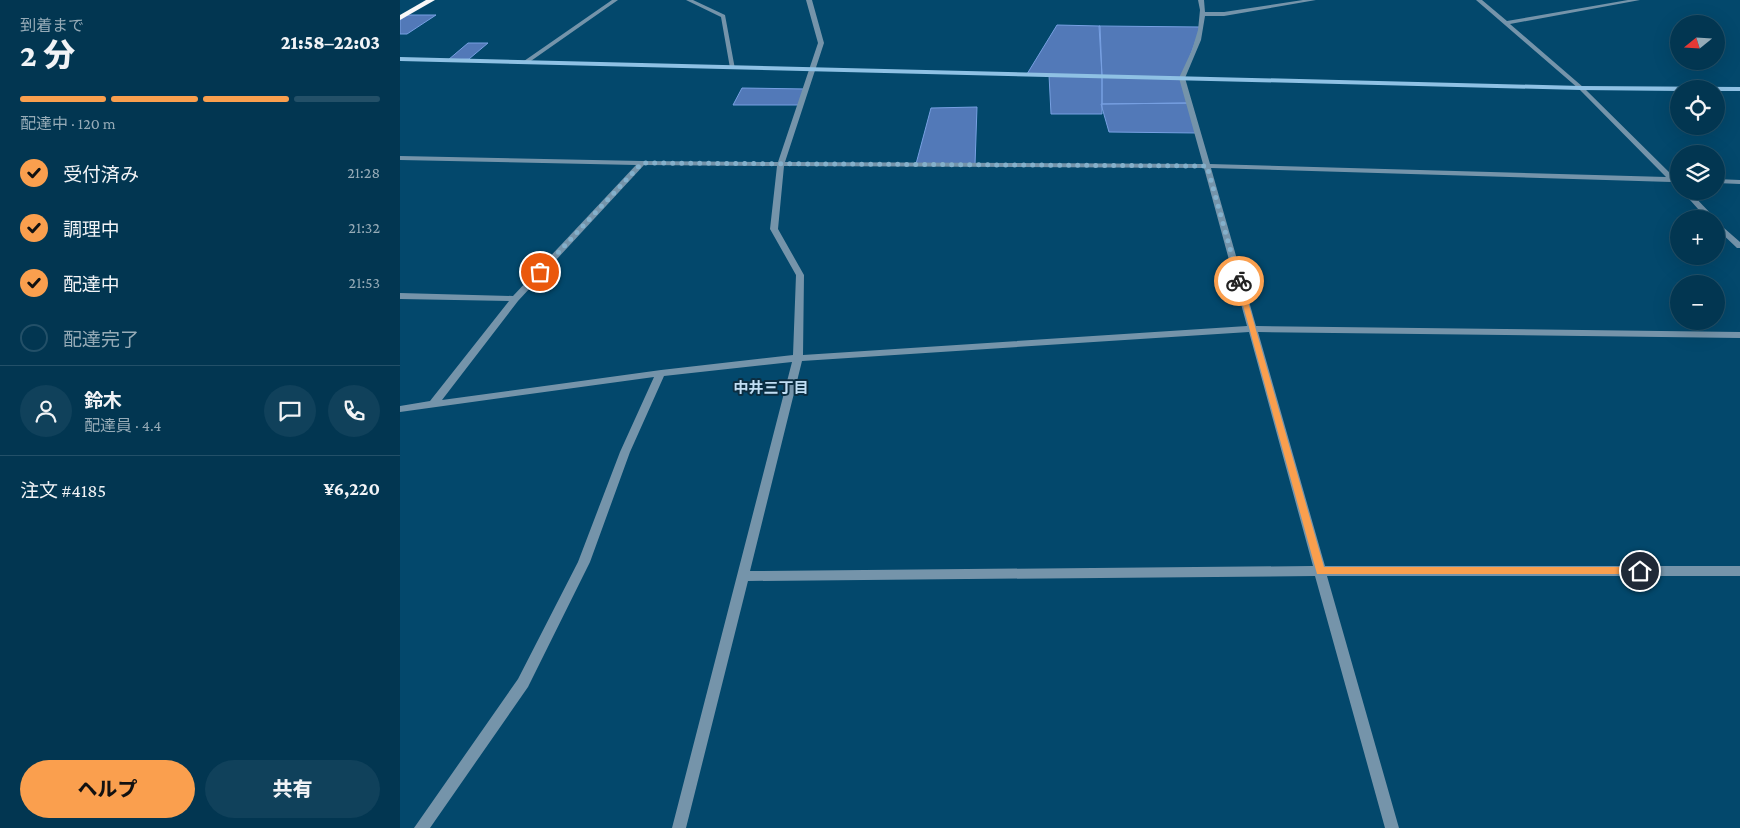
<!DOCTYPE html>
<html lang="ja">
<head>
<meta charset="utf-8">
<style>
  body { margin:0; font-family:"Crimson Pro","Noto Sans JP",serif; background:#10415b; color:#f1f3f6; height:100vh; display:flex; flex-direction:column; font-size:19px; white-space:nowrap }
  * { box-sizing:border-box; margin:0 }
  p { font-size:16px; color:#96abb7 }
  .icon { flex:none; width:28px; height:28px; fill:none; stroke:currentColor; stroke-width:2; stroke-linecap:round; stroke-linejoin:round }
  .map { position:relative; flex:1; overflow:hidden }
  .details { display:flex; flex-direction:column; background:#023651; width:400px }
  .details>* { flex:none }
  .needle { width:32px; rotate:252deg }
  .tools { position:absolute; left:1270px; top:15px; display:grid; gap:10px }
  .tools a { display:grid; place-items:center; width:55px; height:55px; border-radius:50%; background:#023651; box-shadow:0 5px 20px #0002,0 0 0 1px #235068; font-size:25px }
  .pin { position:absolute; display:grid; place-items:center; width:42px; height:42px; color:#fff; margin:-21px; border:2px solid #fff; border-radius:50%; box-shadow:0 1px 5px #0007 }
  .courier { position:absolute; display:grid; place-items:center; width:50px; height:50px; margin:-25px; border:4px solid #fa9f4e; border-radius:50%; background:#fff; color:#222; box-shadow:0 1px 6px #0007 }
  .head em { font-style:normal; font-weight:800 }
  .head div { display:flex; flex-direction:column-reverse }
  .head { display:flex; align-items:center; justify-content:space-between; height:85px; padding:0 20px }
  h1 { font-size:32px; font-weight:800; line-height:38px }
  .bar { display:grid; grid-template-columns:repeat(4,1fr); gap:8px 5px; align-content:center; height:60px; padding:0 20px }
  .bar i { height:6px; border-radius:4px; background:#235068 }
  .bar .on { background:#fa9f4e }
  .bar p { grid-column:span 4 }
  .line { display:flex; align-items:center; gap:12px; padding:0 20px; border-top:1px solid #235068 }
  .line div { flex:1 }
  .round { display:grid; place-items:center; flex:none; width:52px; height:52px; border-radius:26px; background:#10415b }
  ol { padding:0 20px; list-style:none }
  li { display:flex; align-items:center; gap:15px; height:55px }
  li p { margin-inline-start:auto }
  li .icon { padding:5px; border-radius:50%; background:#fa9f4e; color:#111; stroke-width:4 }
  li:last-child { color:#96abb7 }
  li i { width:28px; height:28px; border:2px solid #235068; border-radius:50% }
  .primary-button { display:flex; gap:10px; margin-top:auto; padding:10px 20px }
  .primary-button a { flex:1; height:58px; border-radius:30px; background:#fa9f4e; color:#111; font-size:20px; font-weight:800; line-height:58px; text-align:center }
  .primary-button a+a { background:#10415b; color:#f1f3f6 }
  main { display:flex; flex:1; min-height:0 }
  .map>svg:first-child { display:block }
</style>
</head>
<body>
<main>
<section class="details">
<div class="head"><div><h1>2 分</h1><p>到着まで</p></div><em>21:58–22:03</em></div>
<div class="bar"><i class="on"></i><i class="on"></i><i class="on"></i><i></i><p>配達中 · 120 m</p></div>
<ol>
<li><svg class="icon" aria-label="check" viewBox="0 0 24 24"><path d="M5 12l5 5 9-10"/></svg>受付済み<p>21:28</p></li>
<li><svg class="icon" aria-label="check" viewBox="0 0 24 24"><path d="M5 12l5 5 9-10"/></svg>調理中<p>21:32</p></li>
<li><svg class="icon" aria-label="check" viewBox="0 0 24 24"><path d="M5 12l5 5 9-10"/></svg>配達中<p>21:53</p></li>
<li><i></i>配達完了</li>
</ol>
<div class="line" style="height:90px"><a class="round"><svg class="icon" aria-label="person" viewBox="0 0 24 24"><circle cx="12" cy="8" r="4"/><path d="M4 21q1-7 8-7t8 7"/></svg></a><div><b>鈴木</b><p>配達員 · 4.4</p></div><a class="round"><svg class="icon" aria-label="chat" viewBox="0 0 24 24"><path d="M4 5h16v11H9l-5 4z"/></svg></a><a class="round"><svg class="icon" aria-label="phone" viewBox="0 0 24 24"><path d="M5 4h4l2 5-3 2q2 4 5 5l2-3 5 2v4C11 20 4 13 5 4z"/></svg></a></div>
<div class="line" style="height:65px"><div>注文 #4185</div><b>¥6,220</b></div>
<div class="primary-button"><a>ヘルプ</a><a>共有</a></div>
</section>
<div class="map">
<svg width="1340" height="828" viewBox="0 0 1340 828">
  <rect width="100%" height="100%" fill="#03486c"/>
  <!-- building -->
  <path fill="#5279b8" stroke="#77a0e2" d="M7 15H36L7 34H0V20Z
    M657 25 700 26 702 76 627 74Z
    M699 26 801 27 782 78 702 76Z
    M68 43H88L69 59 48 60Z
    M649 75 702 76V114H651Z
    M702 76 782 78 789 103 702 104Z
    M342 88 407 89 401 105H333Z
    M789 103 797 133 709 132 701 104Z
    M577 107 575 165 516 164 531 108Z"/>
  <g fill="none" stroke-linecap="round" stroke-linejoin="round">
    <!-- street -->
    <path fill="#7594aa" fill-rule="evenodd" d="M212 0H218L128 63H124V61Z
      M286 0H293L325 15 335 69 330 68 321 17Z
      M406 0H412L424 43 385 162 803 164 779 78 792 50 798 30 800 10 798 0H804L805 12H824L903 0H916L824 16H805L801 40 785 78 810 164 1266 177 1179 89 1076 0H1082L1107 21 1228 0H1240L1110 24 1183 87 1275 178H1279V185H1273L1271 182 811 168 856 326 1340 332V338L858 332 925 566H1340V576H927L999 828H985L915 576 348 581 286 828H272L392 362 264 376 230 452 190 562 128 687 30 828H14L118 679 178 562 220 452 254 377 0 412V406L30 401 109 301 0 299V293L113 296 236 165 0 160V156L242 161 378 162 418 43ZM244 165 377 166 370 229 396 275 393 355 261 370 42 400 118 301ZM384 166 804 168 847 326 403 355 404 275 378 229ZM849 332 913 566 350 571 402 361Z
      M1316 179 1340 180V184L1316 183Z
      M1282 191H1289L1316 219H1307Z
      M1316 221 1340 242V248H1337L1316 228Z"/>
    <!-- secondary -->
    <path fill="#8fc1e4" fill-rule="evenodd" d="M0 57 1181 86 1340 87V91H1316V89H1279V91L1181 90 0 61Z"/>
    <!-- highway -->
    <path fill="#f8f8f8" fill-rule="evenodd" d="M26 0H35L0 20V15Z"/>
  </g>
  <!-- route -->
  <path fill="#fa9f4e" d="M836 280 842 281 924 567H1240L1243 568V574H917Z"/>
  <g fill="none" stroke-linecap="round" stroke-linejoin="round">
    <!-- done -->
    <path stroke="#84b0cb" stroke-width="5" stroke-dasharray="0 9" d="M140 272 242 163 807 166 839 281"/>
  </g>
  <g text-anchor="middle" stroke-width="4" stroke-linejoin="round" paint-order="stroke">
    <!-- neighbourhood labels -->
    <g font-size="15" font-weight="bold" fill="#c1def4" stroke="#0b2d41">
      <text x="371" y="393">中井三丁目</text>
    </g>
  </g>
</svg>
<div class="tools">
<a><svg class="needle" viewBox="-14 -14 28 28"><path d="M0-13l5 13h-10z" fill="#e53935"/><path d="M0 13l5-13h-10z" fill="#96abb7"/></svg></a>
<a><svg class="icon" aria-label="locate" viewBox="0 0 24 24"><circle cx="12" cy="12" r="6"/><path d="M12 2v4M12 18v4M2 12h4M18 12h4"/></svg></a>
<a><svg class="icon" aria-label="layers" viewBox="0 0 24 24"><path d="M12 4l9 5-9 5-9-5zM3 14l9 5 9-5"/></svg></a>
<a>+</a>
<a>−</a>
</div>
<div class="pin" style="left:140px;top:272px;background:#ea580c"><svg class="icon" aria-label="bag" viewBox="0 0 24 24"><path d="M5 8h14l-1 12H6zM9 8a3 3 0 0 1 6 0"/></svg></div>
<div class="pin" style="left:1240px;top:571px;background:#1f2937"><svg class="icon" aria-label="home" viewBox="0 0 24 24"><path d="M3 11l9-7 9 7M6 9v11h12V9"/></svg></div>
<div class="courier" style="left:839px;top:281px"><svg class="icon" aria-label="bike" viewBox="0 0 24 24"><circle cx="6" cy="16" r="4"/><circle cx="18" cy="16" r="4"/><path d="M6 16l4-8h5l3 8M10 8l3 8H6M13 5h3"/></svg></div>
</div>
</main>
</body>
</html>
